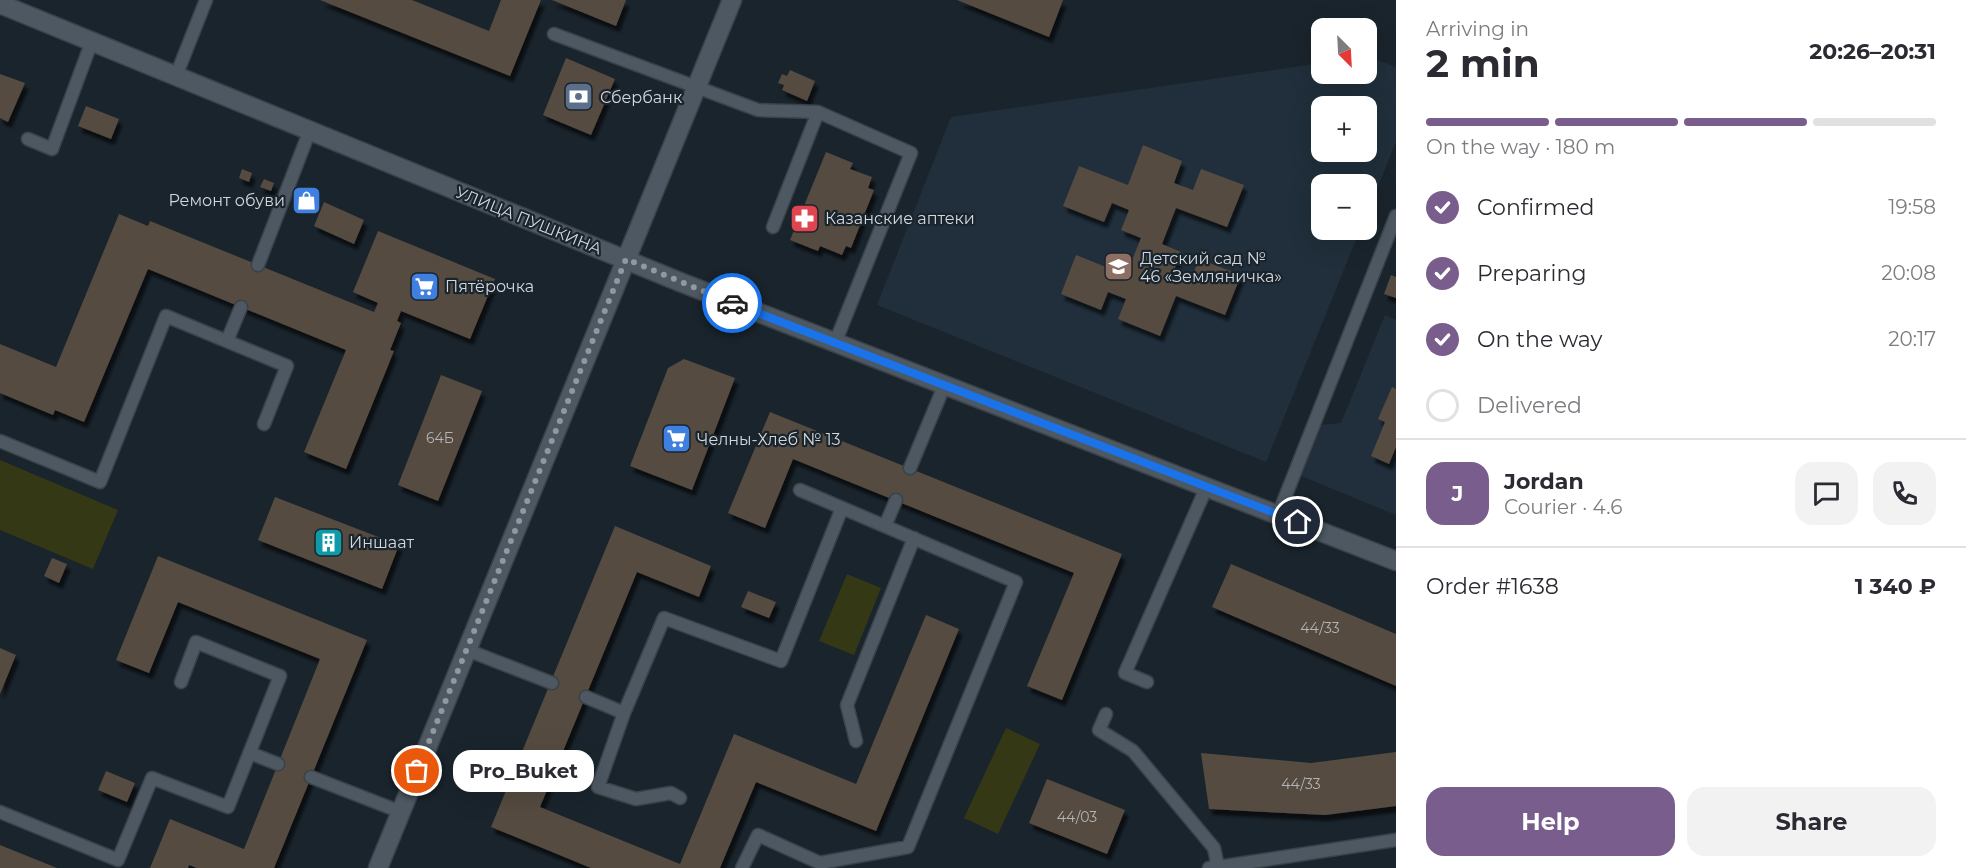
<!DOCTYPE html>
<html lang="en">
<head>
<meta charset="utf-8">
<style>
  body { margin:0; font-family:Montserrat,sans-serif; background:#f2f2f3; color:#2b2b33; height:100vh; display:flex; flex-direction:column; font-size:22px; white-space:nowrap }
  * { box-sizing:border-box; margin:0 }
  p { font-size:20px; color:#7c7c81 }
  .icon { flex:none; width:33px; height:33px; fill:none; stroke:currentColor; stroke-width:2; stroke-linecap:round; stroke-linejoin:round }
  .map { position:relative; flex:1; overflow:hidden }
  .side { display:flex; flex-direction:column; background:#fff; width:570px }
  .side>* { flex:none }
  .needle { width:39px; rotate:156deg }
  .buttons { position:absolute; left:1311px; top:18px; display:grid; gap:12px }
  .buttons a { display:grid; place-items:center; width:66px; height:66px; border-radius:12px; background:#fff; box-shadow:0 6px 24px #0002; font-size:30px }
  .pin { position:absolute; display:grid; place-items:center; width:51px; height:51px; color:#fff; margin:-26px; border:3px solid #fff; border-radius:50%; box-shadow:0 2px 6px #0007 }
  .courier { position:absolute; display:grid; place-items:center; width:60px; height:60px; margin:-30px; border:4px solid #1a73e8; border-radius:50%; background:#fff; color:#222; box-shadow:0 2px 8px #0007 }
  .bubble { position:absolute; height:42px; border-radius:18px; background:#fff; box-shadow:0 6px 24px #0002; font-size:20px; font-weight:700; line-height:42px; text-align:center }
  .summary em { font-style:normal; font-weight:700 }
  .summary div { display:flex; flex-direction:column-reverse }
  .summary { display:flex; align-items:center; justify-content:space-between; height:102px; padding:0 30px }
  h1 { font-size:39px; font-weight:700; line-height:45px }
  .bar { display:grid; grid-template-columns:repeat(4,1fr); gap:9px 6px; align-content:center; height:72px; padding:0 30px }
  .bar i { height:8px; border-radius:4px; background:#e1e1e2 }
  .bar .active { background:#785d8d }
  .bar p { grid-column:span 4 }
  .line { display:flex; align-items:center; gap:15px; padding:0 30px; border-top:2px solid #e1e1e2 }
  .line div { flex:1 }
  .round { display:grid; place-items:center; flex:none; width:63px; height:63px; border-radius:18px; background:#f2f2f3 }
  ol { padding:0 30px; list-style:none }
  li { display:flex; align-items:center; gap:18px; height:66px }
  li p { margin-inline-start:auto }
  li .icon { padding:6px; border-radius:50%; background:#785d8d; color:#fff; stroke-width:4 }
  li:last-child { color:#7c7c81 }
  li i { width:33px; height:33px; border:3px solid #e1e1e2; border-radius:50% }
  .cta { display:flex; gap:12px; margin-top:auto; padding:12px 30px }
  .cta a { flex:1; height:69px; border-radius:18px; background:#785d8d; color:#fff; font-size:24px; font-weight:700; line-height:69px; text-align:center }
  .cta a+a { background:#f2f2f3; color:#2b2b33 }
  main { display:flex; flex:1; min-height:0 }
  .map>svg:first-child { display:block }
</style>
</head>
<body>
<main>
<div class="map">
<svg width="1396" height="868" viewBox="0 0 1396 868">
  <defs>
    <filter id="shadow"><feDropShadow dx="3.5" dy="6" stdDeviation="1.5" flood-color="#0009"/></filter>
  </defs>
  <rect width="100%" height="100%" fill="#1a242c"/>
  <!-- built -->
  <path fill="#202f3b" fill-rule="evenodd" d="M1367 56 1396 67V142L1367 214 1366 184H1322V230H1360L1266 462 877 305 951 117 1321 63 1322 74H1366ZM1322 106H1366V152H1322Z
    M1385 315 1396 320V515L1301 476 1320 425 1341 423Z"/>
  <!-- green -->
  <path fill="#343814" d="M0 460 118 510 93 569 0 530Z
    M847 574 881 588 854 655 819 641Z
    M1006 728 1040 744 998 834 964 818Z"/>
  <!-- building -->
  <path fill="#544b40" filter="url(#shadow)" d="M320 0H412L489 31 501 0H541L510 76Z
    M552 0H626L616 26Z
    M957 0H1063L1049 37Z
    M566 58 615 79 591 135 543 115Z
    M790 70 815 81 807 101 782 90 784 85 778 83 782 74 787 76Z
    M0 74 25 83 8 122 0 118Z
    M86 106 119 119 111 139 78 126Z
    M1143 145 1182 161 1174 183 1193 190 1201 169 1244 185 1227 227 1176 208 1162 244 1181 252 1173 273 1191 279 1199 259 1241 275 1225 315 1176 296 1160 336 1118 319 1126 299 1108 292 1101 310 1061 294 1076 255 1126 275 1141 238 1121 230 1129 210 1112 203 1104 222 1063 206 1079 166 1128 185Z
    M826 152 853 163 850 169 872 177 868 188 874 190 851 248 846 246 842 255 820 246 818 251 790 240Z
    M242 169 252 173 249 182 239 178Z
    M264 179 274 183 271 191 260 187Z
    M302 194 311 198 308 207 299 203Z
    M324 202 364 220 354 244 314 226Z
    M119 214 148 226 150 221 374 312 378 303 353 292 378 231 495 279 470 339 401 311 397 321 401 323 390 350 394 351 346 469 304 452 346 350 148 269 84 422 55 410 53 415 0 393V344L56 367Z
    M1391 275 1396 277V298L1384 294Z
    M684 359 735 378 692 490 630 466 668 368Z
    M441 375 482 391 438 501 398 485Z
    M1392 387 1396 389V447L1389 464 1371 456 1385 422 1378 419Z
    M770 412 1122 554 1062 700 1027 686 1074 573 793 459 765 528 728 513Z
    M275 497 399 545 382 589 258 540Z
    M615 526 711 566 699 597 637 572 540 807 680 864 734 734 856 784 926 615 959 629 876 831 756 782 720 868H591L491 827Z
    M158 556 367 640 274 868H197L189 865 188 868H150L170 819 244 849 320 659 178 602 149 673 116 660Z
    M52 558 67 564 59 583 44 576Z
    M1231 564 1396 634V686L1212 607Z
    M748 591 776 602 769 618 741 607Z
    M0 648 16 655 0 694Z
    M1396 752V806L1325 815 1209 809 1201 753 1311 763Z
    M106 771 135 783 127 802 98 790Z
    M1047 779 1125 810 1107 854 1029 823Z
    M0 845 57 868H0Z"/>
  <g fill="none" stroke-linecap="round" stroke-linejoin="round">
    <defs>
      <path id="service" d="M554 34 758 110 818 112 911 153 835 343
        M176 76 206 0
        M28 139 52 149 92 41
        M773 227 818 112
        M258 265 310 130
        M227 341 241 307
        M0 441 100 482 166 316 287 366 264 424
        M910 468 945 384
        M1278 515 1396 216
        M885 526 896 500
        M467 650 552 683
        M1147 682 1125 673 1207 486
        M586 697 624 713
        M1106 714 1099 730 1133 751 1214 848 1218 867 1209 868
        M856 741 847 705 914 538
        M250 753 278 764
        M311 777 401 812
        M680 798 671 793 636 799 598 787 624 713 664 618 781 661 842 508
        M0 812 118 860 152 778 228 807 280 676 196 642 181 682
        M1218 867 1396 840
        M742 868 758 835 820 863 908 847 1016 582 800 490"/>
      <path id="minor" d="M0 4 680 282 1396 561
        M378 868 732 0"/>
    </defs>
    <!-- service casing -->
    <use href="#service" stroke="#3a4249" stroke-width="15"/>
    <!-- minor casing -->
    <use href="#minor" stroke="#3a4249" stroke-width="21"/>
    <!-- service -->
    <use href="#service" stroke="#4d5862" stroke-width="12"/>
    <!-- minor -->
    <use href="#minor" stroke="#4d5862" stroke-width="18"/>
  </g>
  <g fill="none" stroke-linecap="round" stroke-linejoin="round">
    <!-- done -->
    <path stroke="#91989f" stroke-width="6" stroke-dasharray="0 10.8" d="M417 771 626 259 732 303"/>
    <!-- route -->
    <path stroke="#1a73e8" stroke-width="8" d="M732 303 1298 522"/>
  </g>
  <!-- icons -->
  <defs>
    <symbol id="bank-square" viewBox="-11 -11 22 22"><rect x="-9" y="-9" width="18" height="18" rx="4" fill="#5c6f8a" stroke="#1a242c"/><path d="M-6-4H6V4H-6ZM0-2.3a2.3 2.3 0 1 0 0 4.6a2.3 2.3 0 1 0 0-4.6Z" fill="#fff"/></symbol>
    <symbol id="shop-square" viewBox="-11 -11 22 22"><rect x="-9" y="-9" width="18" height="18" rx="4" fill="#3f7fe0" stroke="#1a242c"/><path d="M-5-2.5h2.3a2.7 3.5 0 0 1 5.4 0H5L5.5 6h-11ZM-1.5-2.5h3a1.5 2.3 0 0 0-3 0Z" fill="#fff"/></symbol>
    <symbol id="pharmacy-square" viewBox="-11 -11 22 22"><rect x="-9" y="-9" width="18" height="18" rx="4" fill="#e0444e" stroke="#1a242c"/><path d="M-2-6h4v4h4v4h-4v4h-4v-4h-4v-4h4Z" fill="#fff"/></symbol>
    <symbol id="school-square" viewBox="-11 -11 22 22"><rect x="-9" y="-9" width="18" height="18" rx="4" fill="#8d6e63" stroke="#1a242c"/><path d="M0-5L7-2L0 1L-7-2ZM-4 1L0 2.5L4 1V4Q0 6-4 4Z" fill="#fff"/></symbol>
    <symbol id="supermarket-square" viewBox="-11 -11 22 22"><rect x="-9" y="-9" width="18" height="18" rx="4" fill="#3f7fe0" stroke="#1a242c"/><path d="M-6-5.5h2.5l.6 2H6L4.5 2H-2.5L-4.4-4H-6ZM-1.5 3.2a1.3 1.3 0 1 0 .1 0ZM3 3.2a1.3 1.3 0 1 0 .1 0Z" fill="#fff"/></symbol>
    <symbol id="building-square" viewBox="-11 -11 22 22"><rect x="-9" y="-9" width="18" height="18" rx="4" fill="#0f9aa8" stroke="#1a242c"/><path d="M-4-6H4V6H1V3H-1V6H-4ZM-2.5-4.3h1.7v1.8h-1.7ZM.8-4.3h1.7v1.8H.8ZM-2.5-1h1.7V.8h-1.7ZM.8-1h1.7V.8H.8Z" fill="#fff"/></symbol>
  </defs>
  <g fill-rule="evenodd">
    <use href="#bank-square" x="562" y="80" width="33" height="33"/>
    <use href="#shop-square" x="290" y="184" width="33" height="33"/>
    <use href="#pharmacy-square" x="788" y="202" width="33" height="33"/>
    <use href="#school-square" x="1102" y="250" width="33" height="33"/>
    <use href="#supermarket-square" x="408" y="270" width="33" height="33"/>
    <use href="#supermarket-square" x="660" y="422" width="33" height="33"/>
    <use href="#building-square" x="312" y="526" width="33" height="33"/>
  </g>
  <g text-anchor="middle" stroke-width="4.5" stroke-linejoin="round" paint-order="stroke">
    <!-- number labels -->
    <g font-size="14" fill="#b2b4b6">
      <text x="440" y="443">64Б</text>
      <text x="1320" y="633">44/33</text>
      <text x="1301" y="789">44/33</text>
      <text x="1077" y="822">44/03</text>
    </g>
    <!-- poi labels -->
    <g font-size="16" fill="#d1d7dd" stroke="#1a242c" text-anchor="start">
      <text x="600" y="103">Сбербанк</text>
      <text x="285" y="206" text-anchor="end">Ремонт обуви</text>
      <text x="825" y="224">Казанские аптеки</text>
      <text x="1140" y="264">Детский сад №<tspan x="1140" dy="18">46 «Земляничка»</tspan></text>
      <text x="445" y="292">Пятёрочка</text>
      <text x="697" y="445">Челны-Хлеб № 13</text>
      <text x="349" y="548">Иншаат</text>
    </g>
    <!-- street labels -->
    <g font-size="16" fill="#d1d7dd" stroke="#1a242c">
      <text transform="translate(529 220) rotate(22)" y="6">УЛИЦА ПУШКИНА</text>
    </g>
  </g>
</svg>
<div class="buttons">
<a><svg class="needle" viewBox="-14 -14 28 28"><path d="M0-13l5 13h-10z" fill="#e53935"/><path d="M0 13l5-13h-10z" fill="#7c7c81"/></svg></a>
<a>+</a>
<a>−</a>
</div>
<div class="pin" style="left:417px;top:771px;background:#ea580c"><svg class="icon" aria-label="bag" viewBox="0 0 24 24"><path d="M5 8h14l-1 12H6zM9 8a3 3 0 0 1 6 0"/></svg></div>
<div class="pin" style="left:1298px;top:522px;background:#1f2937"><svg class="icon" aria-label="home" viewBox="0 0 24 24"><path d="M3 11l9-7 9 7M6 9v11h12V9"/></svg></div>
<div class="courier" style="left:732px;top:303px"><svg class="icon" aria-label="car" viewBox="0 0 24 24"><path d="M5 17H2v-5l4-1 3-4h7l3 4 3 1v5h-3M9 17h6M6 11h13"/><circle cx="7" cy="17" r="2"/><circle cx="17" cy="17" r="2"/></svg></div>
<div class="bubble" style="left:453px;top:750px;width:141px">Pro_Buket</div>
</div>
<section class="side">
<div class="summary"><div><h1>2 min</h1><p>Arriving in</p></div><em>20:26–20:31</em></div>
<div class="bar"><i class="active"></i><i class="active"></i><i class="active"></i><i></i><p>On the way · 180 m</p></div>
<ol>
<li><svg class="icon" aria-label="check" viewBox="0 0 24 24"><path d="M5 12l5 5 9-10"/></svg>Confirmed<p>19:58</p></li>
<li><svg class="icon" aria-label="check" viewBox="0 0 24 24"><path d="M5 12l5 5 9-10"/></svg>Preparing<p>20:08</p></li>
<li><svg class="icon" aria-label="check" viewBox="0 0 24 24"><path d="M5 12l5 5 9-10"/></svg>On the way<p>20:17</p></li>
<li><i></i>Delivered</li>
</ol>
<div class="line" style="height:108px"><b class="round" style="background:#785d8d;color:#fff">J</b><div><b>Jordan</b><p>Courier · 4.6</p></div><a class="round"><svg class="icon" aria-label="chat" viewBox="0 0 24 24"><path d="M4 5h16v11H9l-5 4z"/></svg></a><a class="round"><svg class="icon" aria-label="phone" viewBox="0 0 24 24"><path d="M5 4h4l2 5-3 2q2 4 5 5l2-3 5 2v4C11 20 4 13 5 4z"/></svg></a></div>
<div class="line" style="height:78px"><div>Order #1638</div><b>1 340 ₽</b></div>
<div class="cta"><a>Help</a><a>Share</a></div>
</section>
</main>
</body>
</html>
